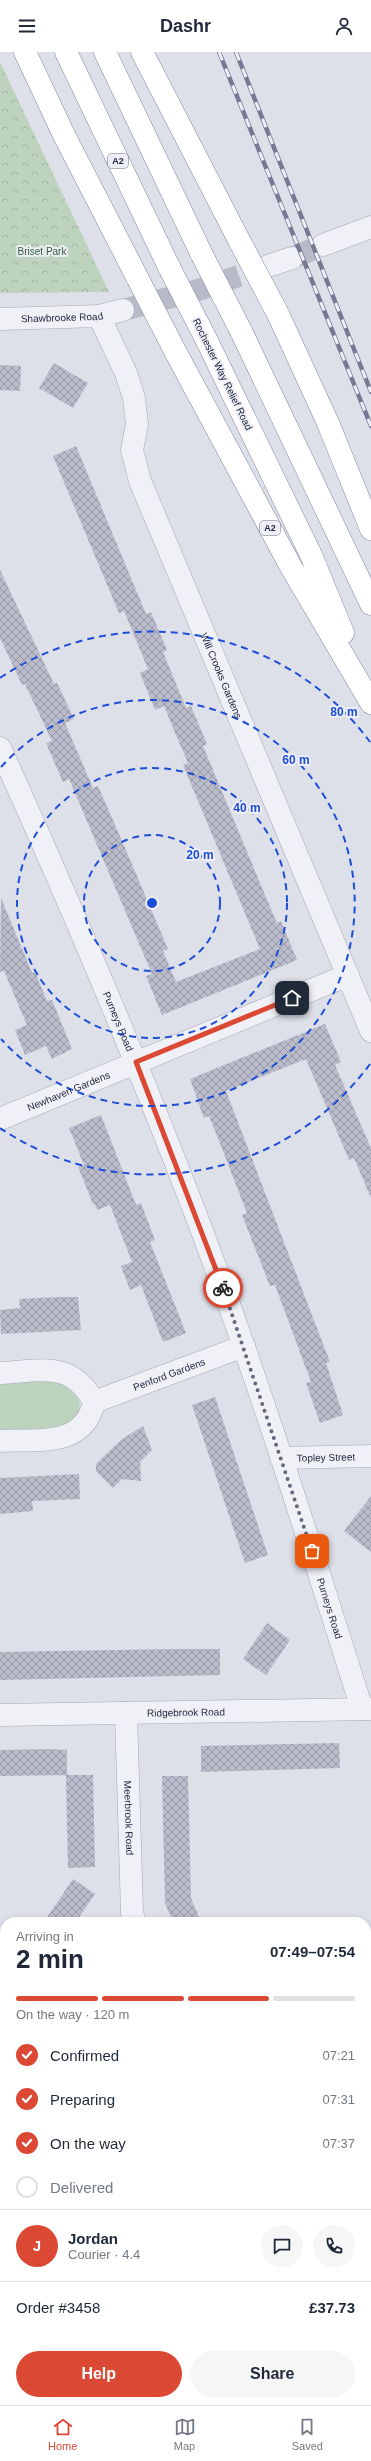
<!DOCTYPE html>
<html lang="en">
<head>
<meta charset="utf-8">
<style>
  body { margin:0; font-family:Helvetica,sans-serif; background:#f6f6f7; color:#1f2937; height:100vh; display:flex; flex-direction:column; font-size:15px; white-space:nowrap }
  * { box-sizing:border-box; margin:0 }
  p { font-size:13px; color:#747a83 }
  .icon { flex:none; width:22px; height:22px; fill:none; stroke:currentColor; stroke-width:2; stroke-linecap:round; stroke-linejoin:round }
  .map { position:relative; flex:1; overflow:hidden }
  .sheet { position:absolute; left:0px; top:1865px; width:371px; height:488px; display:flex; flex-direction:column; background:#fff; border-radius:16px 16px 0 0; box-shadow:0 2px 6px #0003 }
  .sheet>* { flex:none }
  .pin { position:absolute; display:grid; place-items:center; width:34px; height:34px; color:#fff; margin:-17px; border-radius:8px; box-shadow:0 2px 6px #0006 }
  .courier { position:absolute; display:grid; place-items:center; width:40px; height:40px; margin:-20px; border:3px solid #db4935; border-radius:50%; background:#fff; color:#222; box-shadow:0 1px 5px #0007 }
  .overview em { font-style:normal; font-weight:600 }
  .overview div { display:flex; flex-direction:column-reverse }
  .overview { display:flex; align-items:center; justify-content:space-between; height:68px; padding:0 16px }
  h1 { font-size:26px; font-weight:600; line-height:30px }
  .bar { display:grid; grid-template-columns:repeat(4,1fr); gap:6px 4px; align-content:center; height:48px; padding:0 16px }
  .bar i { height:5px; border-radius:3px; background:#e0e1e3 }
  .bar .active { background:#db4935 }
  .bar p { grid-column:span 4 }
  .line { display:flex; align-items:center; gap:10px; padding:0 16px; border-top:1px solid #e0e1e3 }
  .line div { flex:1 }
  .round { display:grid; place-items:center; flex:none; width:42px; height:42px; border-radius:21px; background:#f6f6f7 }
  ol { padding:0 16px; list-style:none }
  li { display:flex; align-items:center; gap:12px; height:44px }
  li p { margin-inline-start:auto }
  li .icon { padding:4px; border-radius:50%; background:#db4935; color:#fff; stroke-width:4 }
  li:last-child { color:#747a83 }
  li i { width:22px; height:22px; border:2px solid #e0e1e3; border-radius:50% }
  .primary-button { display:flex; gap:8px; margin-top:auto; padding:8px 16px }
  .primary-button a { flex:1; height:46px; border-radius:24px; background:#db4935; color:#fff; font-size:16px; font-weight:600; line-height:46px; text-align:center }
  .primary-button a+a { background:#f6f6f7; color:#1f2937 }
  header { display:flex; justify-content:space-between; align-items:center; height:52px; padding:0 16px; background:#fff; font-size:18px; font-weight:600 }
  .tab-bar { display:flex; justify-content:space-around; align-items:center; height:56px; border-top:1px solid #e0e1e3; background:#fff; font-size:11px; color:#747a83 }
  .tab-bar a { display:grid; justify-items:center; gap:2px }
  .tab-bar .active { color:#db4935 }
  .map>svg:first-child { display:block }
</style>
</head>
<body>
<header><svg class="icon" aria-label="menu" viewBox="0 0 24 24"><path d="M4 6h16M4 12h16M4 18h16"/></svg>Dashr<svg class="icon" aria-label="person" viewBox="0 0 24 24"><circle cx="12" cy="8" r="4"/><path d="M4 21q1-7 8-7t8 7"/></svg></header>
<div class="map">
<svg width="371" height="2353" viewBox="0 0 371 2353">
  <defs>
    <pattern id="park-crowns" width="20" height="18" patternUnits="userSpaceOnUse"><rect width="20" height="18" fill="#bed3be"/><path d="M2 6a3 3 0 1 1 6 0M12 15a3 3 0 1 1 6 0" fill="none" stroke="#a3b5a4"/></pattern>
    <pattern id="building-cross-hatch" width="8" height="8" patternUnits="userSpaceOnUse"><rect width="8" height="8" fill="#babccc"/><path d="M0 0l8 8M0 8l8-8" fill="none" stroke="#9799a7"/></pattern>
  </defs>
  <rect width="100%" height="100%" fill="#dddfe9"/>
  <!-- grass -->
  <path fill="#bed3be" d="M54 1327C68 1331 87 1347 77 1364 75 1369 69 1373 65 1378L0 1383V1330Z
    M371 2014V2046L366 2043V2021Z
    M366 2080 371 2084V2107L366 2114Z
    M5 2104V2156H0V2105Z"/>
  <!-- park -->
  <path fill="url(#park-crowns)" d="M0 10 109 240 0 241Z"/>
  <!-- building -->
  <path fill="url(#building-cross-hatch)" d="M54 311 88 331 73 356 39 336Z
    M0 313 21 314 20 339 0 338Z
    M76 394 146 562 151 560 167 598 163 600 186 656 191 654 207 692 203 694 265 843 277 871 281 869 297 908 162 963 146 924 152 922 69 727 63 730 46 691 52 689 25 632 22 633 0 586V518L54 632 57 631 74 667 65 671 93 736 98 734 122 789 168 897 163 899 176 930 260 897 183 713 188 711 176 683 164 654 155 658 140 621 148 617 124 559 119 561 53 404Z
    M1 846 32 921 35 920 47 949 52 948 72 997 52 1007 46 994 25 1003 15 978 27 973 4 919 0 920Z
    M325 972 341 1010 335 1013 371 1096V1146L354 1106 349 1108 306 1007 226 1039 330 1310 326 1311 343 1363 320 1371 306 1331 311 1330 275 1233 270 1234 242 1163 247 1161 221 1094 209 1064 204 1066 190 1027Z
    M101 1063 136 1153 141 1151 155 1188 150 1190 186 1281 163 1290 141 1233 130 1238 121 1214 132 1210 110 1153 97 1158 95 1152H93L78 1115 84 1113 69 1076Z
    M59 1245H78L81 1278 1 1282 0 1258 20 1256 19 1247Z
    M215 1345 268 1503 245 1511 192 1353Z
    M143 1374 152 1398 140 1410 141 1429 122 1427 113 1436 96 1419V1412L121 1388Z
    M79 1422 80 1447 32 1449 33 1459 0 1462V1426Z
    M371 1444V1500L344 1479Z
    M267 1571 290 1588 266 1623 243 1607Z
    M174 1597H220V1623L0 1628V1600Z
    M339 1691 340 1716 201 1720V1694Z
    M50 1697 67 1698V1723L0 1724V1698Z
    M66 1723H93L95 1815 68 1816Z
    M162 1724H188L191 1846 201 1870H173L165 1851Z
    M73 1827 95 1842 84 1858 76 1870H44Z"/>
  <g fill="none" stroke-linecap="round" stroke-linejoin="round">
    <!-- street-tunnel -->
    <path stroke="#b8bac7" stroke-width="22" stroke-dasharray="22 11" stroke-linecap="butt" d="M292 206 323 193
      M123 258 195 239 268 214"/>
    <defs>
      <g id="street">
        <path d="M323 193 371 175"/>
        <path d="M268 214 292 206"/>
        <path id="s1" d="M99 264 126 321 134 346 137 372 132 398 140 429 371 979"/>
        <path id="s2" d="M0 267 99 264 123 258"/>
        <path id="s3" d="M0 696C69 848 134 1002 194 1158 257 1322 309 1490 362 1657"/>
        <path id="s4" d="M0 1067 348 923"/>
        <path d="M0 1321C41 1319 71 1308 94 1350 84 1396 38 1387 0 1389"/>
        <path id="s5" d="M94 1350 244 1294"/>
        <path id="s6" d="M281 1406 371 1404"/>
        <path id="s7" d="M126 1661 131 1826 132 1861 135 1870"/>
        <path id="s8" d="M0 1663 371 1657"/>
        <path d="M366 2061 371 2065"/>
        <path d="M0 2078 5 2082"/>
        <path d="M366 2150 371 2143"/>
        <path d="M51 2353 65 2348"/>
      </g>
      <path id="highway" d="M25 0 64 83 138 227
        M66 0 170 217
        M105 0 202 203
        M142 0 241 192
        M278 262 328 371 371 477
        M241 279 371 552
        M207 289 311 503 343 581
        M175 299 291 515 371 651"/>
    </defs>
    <!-- street casing -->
    <use href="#street" stroke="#a6a8b7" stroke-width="23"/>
    <!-- highway casing -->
    <use href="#highway" stroke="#8387a1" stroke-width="23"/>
    <!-- street -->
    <use href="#street" stroke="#f0f1f7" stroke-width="22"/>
    <!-- highway -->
    <use href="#highway" stroke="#fff" stroke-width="22"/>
    <defs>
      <path id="rail" d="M219 0 371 374
        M236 0 371 340"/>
    </defs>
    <!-- rail casing -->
    <use href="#rail" stroke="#757994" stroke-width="4.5"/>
    <!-- rail -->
    <use href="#rail" stroke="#edeef6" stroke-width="3" stroke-dasharray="9" stroke-linecap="butt"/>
    <defs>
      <path id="highway-bridge" d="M241 192 278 262
        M202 203 241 279
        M170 217 207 289
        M138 227 175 299"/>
    </defs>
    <!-- highway-bridge casing -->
    <use href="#highway-bridge" stroke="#8387a1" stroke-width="23" stroke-linecap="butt"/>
    <!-- highway-bridge -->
    <use href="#highway-bridge" stroke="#fff" stroke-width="22"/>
  </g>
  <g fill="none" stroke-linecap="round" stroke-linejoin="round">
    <!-- done -->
    <path stroke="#65687c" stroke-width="4" stroke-dasharray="0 7.2" d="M223 1236 312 1499"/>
    <!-- route -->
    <path stroke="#db4935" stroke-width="5" d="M223 1236 136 1010 292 946"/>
  </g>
  <!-- distance rings -->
  <g fill="none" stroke="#1d4ed8" stroke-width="2" stroke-dasharray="7 5">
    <circle cx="152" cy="851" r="68"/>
    <circle cx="152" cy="851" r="135"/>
    <path d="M1 715A203 203 0 1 1 1 987"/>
    <path d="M370 1012A271 271 0 0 1 0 1076M0 626A271 271 0 0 1 370 690"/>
  </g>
  <g text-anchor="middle" stroke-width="4" stroke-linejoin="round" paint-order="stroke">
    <!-- shield labels -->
    <g fill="#edeef6" stroke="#616377" stroke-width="1">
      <rect x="108" y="102" width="20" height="14" rx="3"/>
      <rect x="260" y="469" width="20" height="14" rx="3"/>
    </g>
    <g font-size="9" font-weight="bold" fill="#252841">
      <text x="118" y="112">A2</text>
      <text x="270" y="479">A2</text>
    </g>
    <!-- park labels -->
    <g font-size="10" fill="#315e35" stroke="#edeef6">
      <text x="42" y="203">Briset Park</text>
    </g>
    <!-- street labels -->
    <g font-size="10" fill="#252841" stroke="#edeef6">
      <text dy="4" stroke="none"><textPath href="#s2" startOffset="62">Shawbrooke Road</textPath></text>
      <text transform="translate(223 322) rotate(64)" y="4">Rochester Way Relief Road</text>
      <text dy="4" stroke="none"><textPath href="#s1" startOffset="385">Will Crooks Gardens</textPath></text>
      <text dy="4" stroke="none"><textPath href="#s3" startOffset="298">Purneys Road</textPath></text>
      <text dy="4" stroke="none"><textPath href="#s4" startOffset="74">Newhaven Gardens</textPath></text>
      <text dy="4" stroke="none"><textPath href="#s5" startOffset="80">Penford Gardens</textPath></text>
      <text dy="4" stroke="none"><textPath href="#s6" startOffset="45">Topley Street</textPath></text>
      <text dy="4" stroke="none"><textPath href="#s3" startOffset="922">Purneys Road</textPath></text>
      <text dy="4" stroke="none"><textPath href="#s8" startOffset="186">Ridgebrook Road</textPath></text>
      <text dy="4" stroke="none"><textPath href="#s7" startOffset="105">Meerbrook Road</textPath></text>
    </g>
  </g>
  <circle cx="152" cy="851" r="6" fill="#1d4ed8" stroke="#edeef6" stroke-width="2"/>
  <g font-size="12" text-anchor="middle" font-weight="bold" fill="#1d4ed8" stroke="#edeef6" stroke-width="4" stroke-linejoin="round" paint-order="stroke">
    <text x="344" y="664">80 m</text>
    <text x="296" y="712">60 m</text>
    <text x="247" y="760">40 m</text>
    <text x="200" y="807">20 m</text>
  </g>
</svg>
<div class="pin" style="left:312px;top:1499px;background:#ea580c"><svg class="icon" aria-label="bag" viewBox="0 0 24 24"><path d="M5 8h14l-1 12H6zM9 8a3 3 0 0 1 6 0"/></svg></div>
<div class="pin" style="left:292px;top:946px;background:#1f2937"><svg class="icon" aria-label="home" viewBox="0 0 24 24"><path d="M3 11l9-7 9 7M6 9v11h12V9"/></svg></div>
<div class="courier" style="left:223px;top:1236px"><svg class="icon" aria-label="bike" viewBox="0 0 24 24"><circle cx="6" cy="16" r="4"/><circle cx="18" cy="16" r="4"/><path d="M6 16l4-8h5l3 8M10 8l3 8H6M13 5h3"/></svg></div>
<section class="sheet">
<div class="overview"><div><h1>2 min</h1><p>Arriving in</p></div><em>07:49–07:54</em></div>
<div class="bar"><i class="active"></i><i class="active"></i><i class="active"></i><i></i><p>On the way · 120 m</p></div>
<ol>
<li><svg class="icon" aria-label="check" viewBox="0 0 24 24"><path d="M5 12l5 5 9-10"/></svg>Confirmed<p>07:21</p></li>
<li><svg class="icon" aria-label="check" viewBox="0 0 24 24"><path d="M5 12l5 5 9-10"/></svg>Preparing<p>07:31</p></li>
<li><svg class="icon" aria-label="check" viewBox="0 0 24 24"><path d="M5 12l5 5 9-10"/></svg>On the way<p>07:37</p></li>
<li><i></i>Delivered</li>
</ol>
<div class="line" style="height:72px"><b class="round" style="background:#db4935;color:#fff">J</b><div><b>Jordan</b><p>Courier · 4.4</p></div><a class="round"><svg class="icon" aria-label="chat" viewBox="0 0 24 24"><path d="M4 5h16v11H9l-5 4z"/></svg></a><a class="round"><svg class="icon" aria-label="phone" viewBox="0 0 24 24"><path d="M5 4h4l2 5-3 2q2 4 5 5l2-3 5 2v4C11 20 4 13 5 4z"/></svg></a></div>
<div class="line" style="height:52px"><div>Order #3458</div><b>£37.73</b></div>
<div class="primary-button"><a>Help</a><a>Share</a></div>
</section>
</div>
<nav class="tab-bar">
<a class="active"><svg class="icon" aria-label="home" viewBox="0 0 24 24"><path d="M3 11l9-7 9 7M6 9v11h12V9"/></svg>Home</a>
<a><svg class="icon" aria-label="map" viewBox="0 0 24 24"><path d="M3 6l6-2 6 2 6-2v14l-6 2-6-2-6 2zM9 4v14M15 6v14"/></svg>Map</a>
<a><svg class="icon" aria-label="saved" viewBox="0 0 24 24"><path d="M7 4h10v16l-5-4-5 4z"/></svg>Saved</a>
</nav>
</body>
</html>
